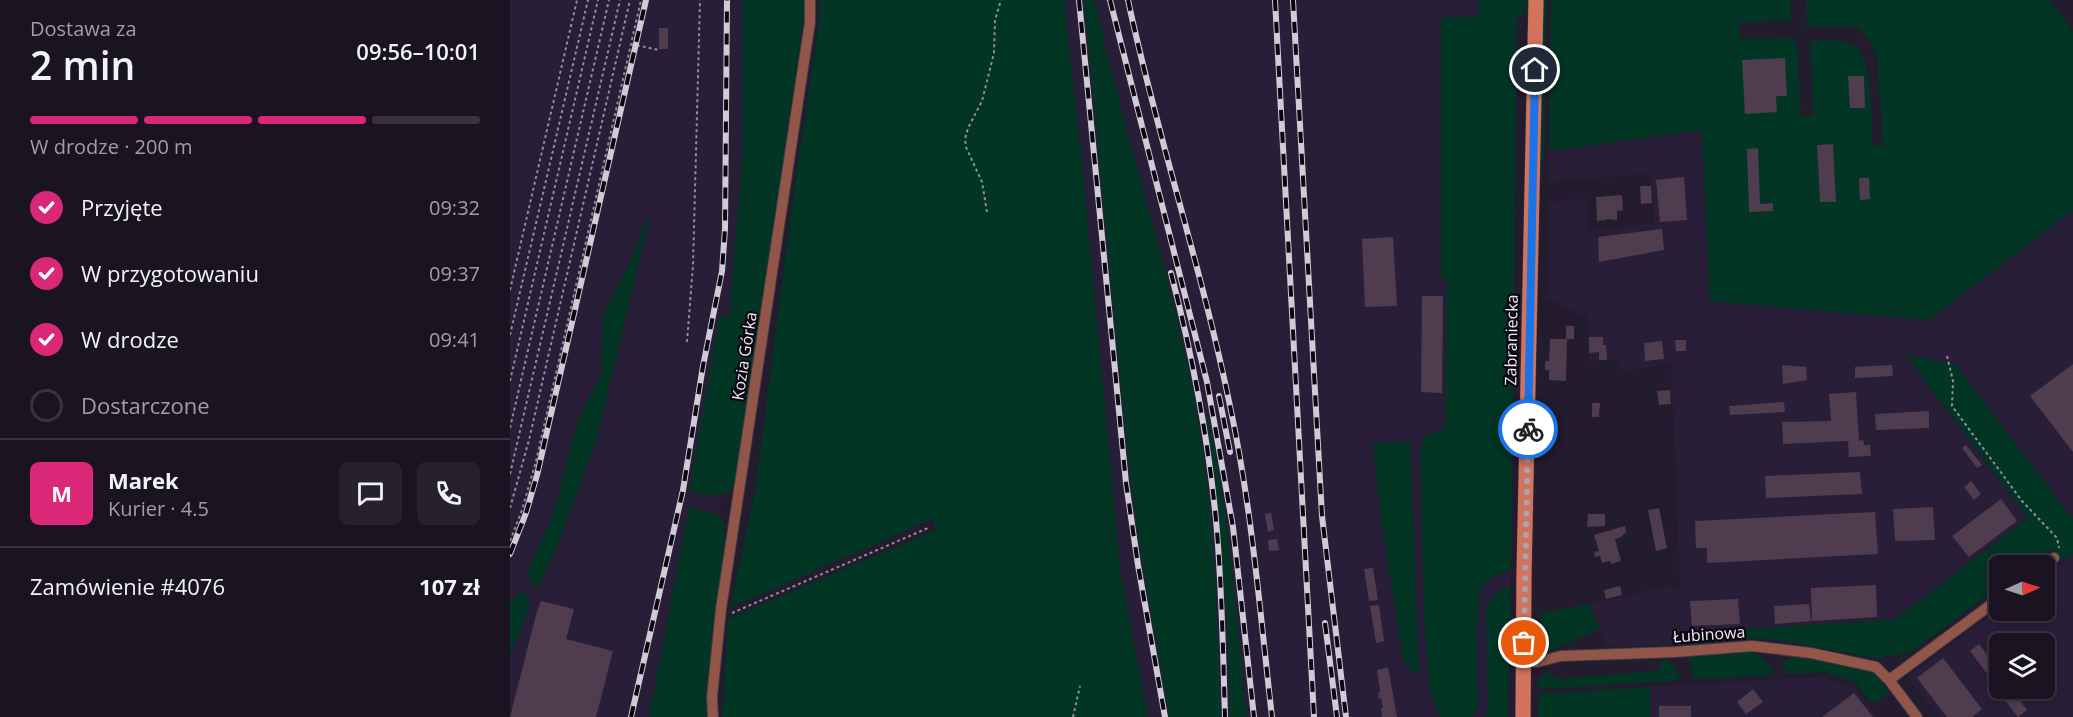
<!DOCTYPE html>
<html lang="pl">
<head>
<meta charset="utf-8">
<style>
  body { margin:0; font-family:"Open Sans",sans-serif; background:#27212f; color:#f1f3f6; height:100vh; display:flex; flex-direction:column; font-size:22px; white-space:nowrap }
  * { box-sizing:border-box; margin:0 }
  p { font-size:20px; color:#9f9ea5 }
  .icon { flex:none; width:33px; height:33px; fill:none; stroke:currentColor; stroke-width:2; stroke-linecap:round; stroke-linejoin:round }
  .map { position:relative; flex:1; overflow:hidden }
  .side { display:flex; flex-direction:column; background:#1a1422; width:510px }
  .side>* { flex:none }
  .needle { width:39px; rotate:87deg }
  .buttons { position:absolute; left:1479px; top:555px; display:grid; gap:12px }
  .buttons a { display:grid; place-items:center; width:66px; height:66px; border-radius:9px; background:#1a1422; box-shadow:0 3px 9px #0003,0 0 0 2px #383340; font-size:30px }
  .pin { position:absolute; display:grid; place-items:center; width:51px; height:51px; color:#fff; margin:-26px; border:3px solid #fff; border-radius:50%; box-shadow:0 2px 6px #0007 }
  .courier { position:absolute; display:grid; place-items:center; width:60px; height:60px; margin:-30px; border:4px solid #1a73e8; border-radius:50%; background:#fff; color:#222; box-shadow:0 2px 8px #0007 }
  .overview em { font-style:normal; font-weight:600 }
  .overview div { display:flex; flex-direction:column-reverse }
  .overview { display:flex; align-items:center; justify-content:space-between; height:102px; padding:0 30px }
  h1 { font-size:39px; font-weight:600; line-height:45px }
  .bar { display:grid; grid-template-columns:repeat(4,1fr); gap:9px 6px; align-content:center; height:72px; padding:0 30px }
  .bar i { height:8px; border-radius:4px; background:#383340 }
  .bar .current { background:#db2777 }
  .bar p { grid-column:span 4 }
  .line { display:flex; align-items:center; gap:15px; padding:0 30px; border-top:2px solid #383340 }
  .line div { flex:1 }
  .round { display:grid; place-items:center; flex:none; width:63px; height:63px; border-radius:9px; background:#27212f }
  ol { padding:0 30px; list-style:none }
  li { display:flex; align-items:center; gap:18px; height:66px }
  li p { margin-inline-start:auto }
  li .icon { padding:6px; border-radius:50%; background:#db2777; color:#fff; stroke-width:4 }
  li:last-child { color:#9f9ea5 }
  li i { width:33px; height:33px; border:3px solid #383340; border-radius:50% }
  main { display:flex; flex:1; min-height:0 }
  .map>svg:first-child { display:block }
</style>
</head>
<body>
<main>
<section class="side">
<div class="overview"><div><h1>2 min</h1><p>Dostawa za</p></div><em>09:56–10:01</em></div>
<div class="bar"><i class="current"></i><i class="current"></i><i class="current"></i><i></i><p>W drodze · 200 m</p></div>
<ol>
<li><svg class="icon" aria-label="check" viewBox="0 0 24 24"><path d="M5 12l5 5 9-10"/></svg>Przyjęte<p>09:32</p></li>
<li><svg class="icon" aria-label="check" viewBox="0 0 24 24"><path d="M5 12l5 5 9-10"/></svg>W przygotowaniu<p>09:37</p></li>
<li><svg class="icon" aria-label="check" viewBox="0 0 24 24"><path d="M5 12l5 5 9-10"/></svg>W drodze<p>09:41</p></li>
<li><i></i>Dostarczone</li>
</ol>
<div class="line" style="height:108px"><b class="round" style="background:#db2777;color:#fff">M</b><div><b>Marek</b><p>Kurier · 4.5</p></div><a class="round"><svg class="icon" aria-label="chat" viewBox="0 0 24 24"><path d="M4 5h16v11H9l-5 4z"/></svg></a><a class="round"><svg class="icon" aria-label="phone" viewBox="0 0 24 24"><path d="M5 4h4l2 5-3 2q2 4 5 5l2-3 5 2v4C11 20 4 13 5 4z"/></svg></a></div>
<div class="line" style="height:78px"><div>Zamówienie #4076</div><b>107 zł</b></div>
</section>
<div class="map">
<svg width="1563" height="717" viewBox="0 0 1563 717">
  <rect width="100%" height="100%" fill="#231b2e"/>
  <!-- built -->
  <path fill="#291e38" fill-rule="evenodd" d="M0 0H275L226 393 192 632 187 717H0Z
    M554 0H1017V12L1007 18 1001 587 998 717H638L611 575 572 162Z
    M1192 130 1200 301 1419 320 1563 210V519L1446 365 1395 355 1518 518 1384 620 1173 632V644L1097 647 1079 604 1162 585 1164 592 1170 586 1161 363 1110 372 1108 359 1079 361 1077 320 1080 316 1069 314 1037 298 1039 202 1078 198V231L1144 223 1140 173 1039 182V151Z
    M1563 554V717H1428L1397 677 1489 609 1490 610H1534L1535 575ZM1490 644H1534V688H1490Z
    M1313 677 1345 689 1367 717H1140V687Z"/>
  <!-- green -->
  <path fill="#023524" d="M232 0H294V16L225 485C212 500 197 494 179 492L209 317 219 316 232 163Z
    M309 0H554L572 162 611 575 638 717H212L218 619 426 530 422 519 220 608 245 491 283 199 309 23Z
    M574 0H585C613 132 658 260 683 392 704 499 707 608 711 717H659L629 543 617 451Z
    M968 0H1017V12L1007 18 1001 570C992 574 978 576 973 586 963 605 968 680 968 705L966 712 961 717H930L921 694 914 622 910 448 914 436 935 429 937 279H931V18L969 16Z
    M1033 0H1037L1034 161H1031Z
    M1041 0H1280L1281 20 1229 22 1230 39 1279 38 1284 40 1287 45 1291 117 1303 116 1300 41C1313 41 1330 38 1342 44 1365 54 1360 123 1363 146L1373 145 1367 57 1360 40 1346 26 1297 27 1296 0H1540L1563 31V210L1419 320 1200 301 1192 130 1039 151Z
    M137 218 139 219 87 439 48 544 29 586H24L19 579 18 570 38 526 49 494 68 419 90 377 93 316 118 265Z
    M1395 354 1446 365 1563 519V554L1555 560 1539 549 1517 565 1490 566 1489 586 1401 652 1367 658 1255 638 1173 644 1172 632 1384 620 1518 518Z
    M696 414H698C720 514 726 615 737 717H720C717 616 712 514 696 414Z
    M900 441 909 671 906 673 900 670 893 659 870 511 863 443Z
    M179 507 209 515 214 522 216 537 197 685 198 717H139Z
    M995 587H1001L998 717H976L978 704 976 611C980 599 984 593 995 587Z
    M9 593 17 594 21 603 0 655V603Z
    M1079 604 1090 629 1036 653V650L1029 643 1031 613Z
    M1242 652C1253 656 1260 663 1263 675L1183 679 1179 653Z
    M1282 657C1304 659 1350 660 1367 675 1372 679 1375 686 1379 691L1368 702H1360L1347 684 1316 672 1276 674 1272 664Z
    M1155 658 1164 665 1171 680 1031 689 1027 685V681L1040 670 1046 679 1147 671Z
    M1140 687V717H1028L1029 694Z"/>
  <!-- building -->
  <path fill="#4f3c4e" d="M149 28H158V49H149Z
    M1275 58 1277 96H1266L1267 112 1235 114 1232 60Z
    M1338 76H1354L1355 108H1340Z
    M1323 144 1326 202H1310L1307 145Z
    M1248 148 1250 204 1263 203V211L1239 212 1237 149Z
    M1174 177 1177 220 1150 222 1146 180Z
    M1349 178H1359L1360 199 1350 200Z
    M1130 186H1141L1142 203 1131 204Z
    M1112 195 1113 210 1107 211V220L1096 219V220L1087 221 1086 197Z
    M1152 229 1154 250 1089 262 1088 237Z
    M883 237 887 306 855 307 852 239Z
    M912 296H933L932 393 911 392Z
    M1056 326H1064V339H1056Z
    M1079 337H1093V345H1096L1097 360H1089V352L1079 353Z
    M1040 339H1057L1056 381 1039 380V370H1035V361H1039Z
    M1165 340H1176V351H1166Z
    M1152 341 1154 359 1135 361 1134 343Z
    M1563 364V452L1520 396Z
    M1272 365 1296 367 1297 380 1273 384Z
    M1382 365 1383 376 1345 378V367Z
    M1160 390 1161 404 1149 405 1147 391Z
    M1346 392 1349 441 1353 440 1354 445H1360L1361 456 1339 457 1338 441 1273 444 1272 422 1321 421 1319 394Z
    M1274 402 1275 412 1220 415 1219 406Z
    M1082 403H1090L1089 417H1082Z
    M1419 411V428L1366 430 1365 414Z
    M1456 445 1472 465 1467 468 1452 448Z
    M1350 472 1352 494 1256 498 1255 476Z
    M1461 481 1471 494 1464 500 1454 487Z
    M1491 499 1507 521 1459 557 1442 536Z
    M1423 507 1425 540 1385 541 1383 509Z
    M1149 508 1157 548 1146 551 1138 510Z
    M1365 512 1368 554 1197 563V548H1186L1185 521Z
    M761 513 764 530 758 532 755 514Z
    M1078 514H1095V526L1077 527Z
    M1115 526 1116 532 1111 537 1105 539 1111 561 1101 564 1100 561 1092 563 1090 556 1085 557 1084 552 1089 551 1084 535Z
    M767 539 769 550 759 551 758 540Z
    M863 568 868 600 859 601 854 569Z
    M1366 585 1367 617 1302 621 1301 588Z
    M1110 586 1112 595 1096 599 1094 590Z
    M1228 599 1230 624 1182 626 1180 601Z
    M31 601 64 609 56 639 103 651 86 717H0L27 611Z
    M1299 604 1301 621 1265 624 1264 606Z
    M869 605 874 641 866 643 860 606Z
    M1469 644 1490 672V688H1501L1493 695 1460 651Z
    M1433 658 1472 709 1462 717H1437L1407 678Z
    M878 667 887 717H872L871 708H873L871 698 869 699 868 693 870 692 867 670Z
    M1243 689 1253 702 1236 714 1227 702Z
    M1503 691 1517 710 1508 717 1493 698Z
    M1344 693 1363 717H1312Z
    M1149 706H1181V717H1149Z"/>
  <g fill="none" stroke-linecap="round" stroke-linejoin="round">
    <defs>
      <path id="street" d="M1533 566 1544 558
        M1014 662H1027L1051 656 1165 652 1242 646 1301 653 1366 667 1379 680 1407 717
        M1379 680 1490 598
        M203 717 202 697 211 609 300 22V0"/>
      <path id="secondary" d="M1013 717 1014 575 1026 0"/>
    </defs>
    <!-- street casing -->
    <use href="#street" stroke="#40384b" stroke-width="12"/>
    <!-- secondary casing -->
    <use href="#secondary" stroke="#40384b" stroke-width="16"/>
    <!-- path -->
    <path stroke="#938c9c" stroke-width="2" stroke-dasharray="3 3" stroke-linecap="butt" d="M121 44 149 50
      M477 212 472 182 456 147 455 139 458 128 472 101 484 53 485 20 491 0
      M0 290 67 0
      M0 335 78 0
      M177 342 183 265 190 0
      M1437 356 1443 381 1442 406 1512 501 1547 538 1549 548
      M0 381 88 0
      M0 428 99 0
      M0 474 110 0
      M0 508 19 440 120 0
      M0 541 12 510 26 461 131 0
      M222 613 418 528
      M563 717 570 686"/>
    <!-- street -->
    <use href="#street" stroke="#915648" stroke-width="10"/>
    <!-- secondary -->
    <use href="#secondary" stroke="#d2745d" stroke-width="15"/>
    <defs>
      <path id="rail" d="M569 0 616 483 628 565 655 717
        M600 0 697 382 723 527 744 717
        M618 0C647 136 692 269 720 406 742 508 750 613 762 717
        M765 0 804 717
        M783 0 812 516 836 717
        M661 273C682 354 698 437 706 520 712 586 713 652 715 717
        M709 396 720 452
        M0 554 16 513 27 475 136 0
        M815 623 827 717
        M121 717 173 490 193 366 212 271 215 229 217 0"/>
    </defs>
    <!-- rail casing -->
    <use href="#rail" stroke="#d1cad9" stroke-width="6"/>
    <!-- rail -->
    <use href="#rail" stroke="#0b0710" stroke-width="4" stroke-dasharray="11" stroke-linecap="butt"/>
  </g>
  <g fill="none" stroke-linecap="round" stroke-linejoin="round">
    <!-- done -->
    <path stroke="#aaa3b3" stroke-width="6" stroke-dasharray="0 10.8" d="M1014 643 1018 429"/>
    <!-- route -->
    <path stroke="#1a73e8" stroke-width="8" d="M1018 429 1025 70"/>
  </g>
  <g text-anchor="middle" stroke-width="4.5" stroke-linejoin="round" paint-order="stroke">
    <!-- street labels -->
    <g font-size="16" fill="#f2ecfa" stroke="#0b0710">
      <text transform="translate(1001 340) rotate(-89)" y="6">Zabraniecka</text>
      <text transform="translate(234 356) rotate(-81)" y="6">Kozia Górka</text>
      <text transform="translate(1199 634) rotate(-4)" y="6">Łubinowa</text>
    </g>
  </g>
</svg>
<div class="buttons">
<a><svg class="needle" viewBox="-14 -14 28 28"><path d="M0-13l5 13h-10z" fill="#e53935"/><path d="M0 13l5-13h-10z" fill="#9f9ea5"/></svg></a>
<a><svg class="icon" aria-label="layers" viewBox="0 0 24 24"><path d="M12 4l9 5-9 5-9-5zM3 14l9 5 9-5"/></svg></a>
</div>
<div class="pin" style="left:1014px;top:643px;background:#ea580c"><svg class="icon" aria-label="bag" viewBox="0 0 24 24"><path d="M5 8h14l-1 12H6zM9 8a3 3 0 0 1 6 0"/></svg></div>
<div class="pin" style="left:1025px;top:70px;background:#1f2937"><svg class="icon" aria-label="home" viewBox="0 0 24 24"><path d="M3 11l9-7 9 7M6 9v11h12V9"/></svg></div>
<div class="courier" style="left:1018px;top:429px"><svg class="icon" aria-label="bike" viewBox="0 0 24 24"><circle cx="6" cy="16" r="4"/><circle cx="18" cy="16" r="4"/><path d="M6 16l4-8h5l3 8M10 8l3 8H6M13 5h3"/></svg></div>
</div>
</main>
</body>
</html>
